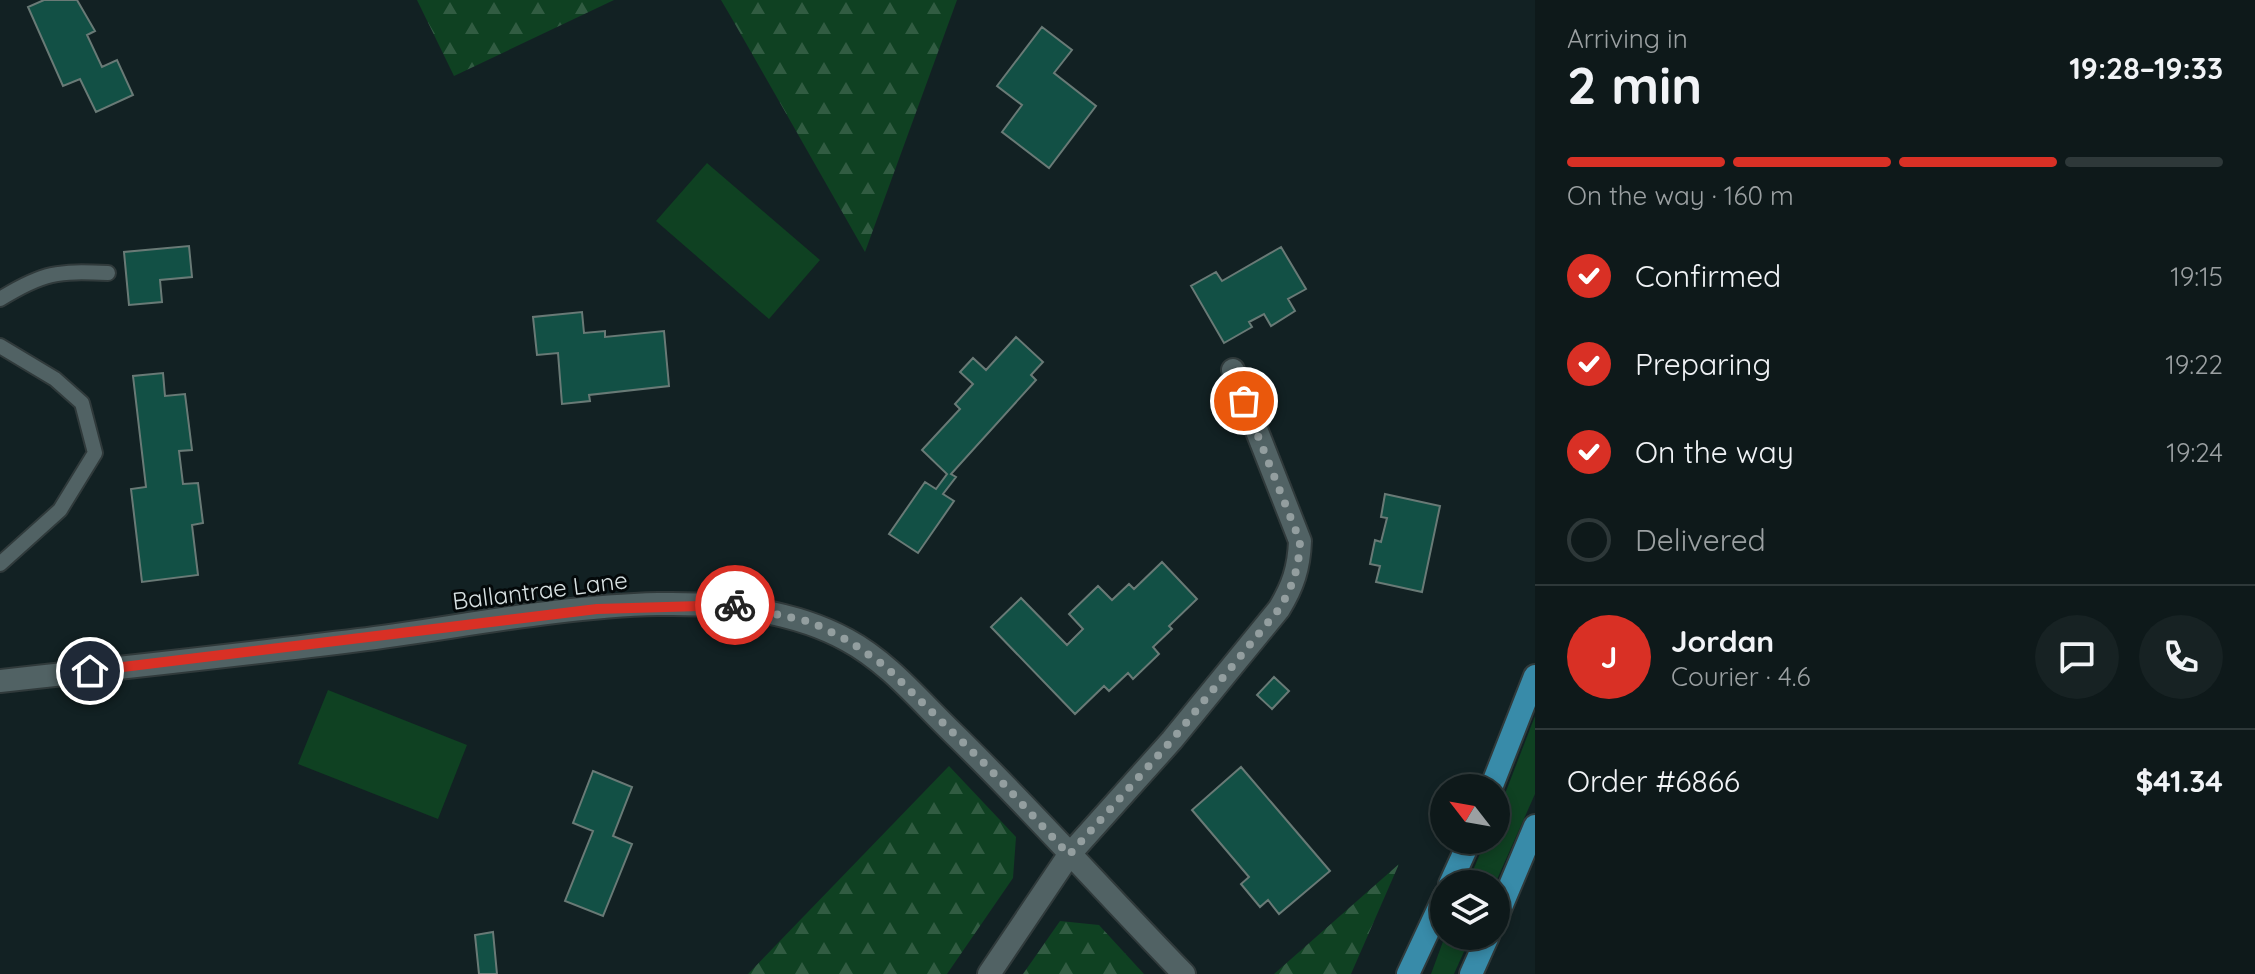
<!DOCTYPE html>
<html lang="en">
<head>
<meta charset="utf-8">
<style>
  body { margin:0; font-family:Quicksand,sans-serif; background:#172223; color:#f1f3f6; height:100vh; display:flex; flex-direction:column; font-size:30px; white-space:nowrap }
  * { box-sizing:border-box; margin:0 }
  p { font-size:26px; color:#9ba0a2 }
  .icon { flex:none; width:44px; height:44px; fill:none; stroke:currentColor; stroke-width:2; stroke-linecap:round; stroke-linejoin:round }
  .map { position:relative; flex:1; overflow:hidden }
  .details { display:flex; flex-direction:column; background:#0e191a; width:720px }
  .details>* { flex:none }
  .needle { width:52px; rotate:301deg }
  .fabs { position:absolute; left:1430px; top:774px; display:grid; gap:16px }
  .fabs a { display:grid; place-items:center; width:80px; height:80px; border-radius:50%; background:#0e191a; box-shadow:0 4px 12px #0003,0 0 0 2px #2e3839; font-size:40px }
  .pin { position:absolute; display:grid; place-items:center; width:68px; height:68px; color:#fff; margin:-34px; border:4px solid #fff; border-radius:50%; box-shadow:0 2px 8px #0007 }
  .courier { position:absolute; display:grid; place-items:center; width:80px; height:80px; margin:-40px; border:6px solid #d93025; border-radius:50%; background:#fff; color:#222; box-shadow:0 2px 10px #0007 }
  .head em { font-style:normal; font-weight:800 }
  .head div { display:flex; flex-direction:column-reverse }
  .head { display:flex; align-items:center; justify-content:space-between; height:136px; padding:0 32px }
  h1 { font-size:52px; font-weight:800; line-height:60px }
  .bar { display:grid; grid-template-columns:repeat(4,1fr); gap:12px 8px; align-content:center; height:96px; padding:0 32px }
  .bar i { height:10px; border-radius:6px; background:#2e3839 }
  .bar .active { background:#d93025 }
  .bar p { grid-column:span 4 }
  .line { display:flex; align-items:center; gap:20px; padding:0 32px; border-top:2px solid #2e3839 }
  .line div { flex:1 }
  .round { display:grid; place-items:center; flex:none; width:84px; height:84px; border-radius:42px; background:#172223 }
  ol { padding:0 32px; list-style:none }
  li { display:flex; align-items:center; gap:24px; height:88px }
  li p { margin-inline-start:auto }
  li .icon { padding:8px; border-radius:50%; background:#d93025; color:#fff; stroke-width:4 }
  li:last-child { color:#9ba0a2 }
  li i { width:44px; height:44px; border:4px solid #2e3839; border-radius:50% }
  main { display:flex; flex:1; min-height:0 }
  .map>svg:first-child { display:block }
</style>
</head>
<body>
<main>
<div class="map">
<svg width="1535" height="974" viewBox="0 0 1535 974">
  <defs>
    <pattern id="forest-firs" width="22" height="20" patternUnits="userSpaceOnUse" patternTransform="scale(2)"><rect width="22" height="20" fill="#0f4122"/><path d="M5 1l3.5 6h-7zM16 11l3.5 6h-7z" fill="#315c42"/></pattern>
  </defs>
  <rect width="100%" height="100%" fill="#122123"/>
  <!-- green -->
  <path fill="#0f4122" d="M707 163 820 260 769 319 656 221Z
    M328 690 467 745 438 819 298 764Z
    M1535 716V794L1495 884H1467L1486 840H1496V817Z
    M1445 936H1471L1454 974H1431Z"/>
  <!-- forest -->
  <path fill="url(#forest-firs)" d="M417 0H614L454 76Z
    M721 0H957L865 252 731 17Z
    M949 766 1016 837 1013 878 947 974H748Z
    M1399 864 1351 974H1274Z
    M1060 921 1099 925 1144 974H1023Z"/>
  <!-- building -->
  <path fill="#125045" stroke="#697a76" stroke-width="2" d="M44 0H77L95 31 87 35 102 67 117 60 133 95 96 112 80 79 63 86 28 7Z
    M1042 27 1072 50 1054 73 1096 106 1049 168 1002 132 1022 105 997 86Z
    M189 246 192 277 160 280 162 302 129 305 124 252Z
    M1281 247 1306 289 1288 299 1295 311 1271 326 1264 314 1249 322 1252 327 1224 343 1191 286 1216 272 1222 281Z
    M582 312 584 333 605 331V337L664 331 669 386 589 395 590 401 562 404 558 353 537 355 533 317Z
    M1016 337 1043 362 1031 375 1036 380 951 474 956 477 943 494 954 501 918 553 889 534 925 482 936 489 947 474 922 450 960 409 955 404 973 384 960 372 973 358 986 370Z
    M163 373 165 396 185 394 192 450 179 451 183 484 198 483 203 523 192 525 198 575 142 582 131 489 146 487 133 376Z
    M1385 494 1440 506 1422 592 1376 582 1380 566 1370 564 1375 540 1381 542 1387 518 1381 517Z
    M1162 562 1197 599 1169 626 1172 629 1153 647 1159 654 1133 679 1128 673 1109 691 1104 686 1075 714 991 627 1021 598 1067 645 1083 629 1069 614 1098 586 1112 600 1129 584 1134 589Z
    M1274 677 1289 691 1272 709 1257 695Z
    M1241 767 1330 871 1279 914 1268 900 1260 907 1241 884 1249 877 1192 810Z
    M593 771 632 787 613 836 632 844 603 916 565 901 593 831 573 823Z
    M493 932 497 974H479L475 935Z"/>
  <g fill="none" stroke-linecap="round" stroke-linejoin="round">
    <defs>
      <path id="service" d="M0 299C44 272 57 271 108 273
        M0 346 55 379 82 403 95 453 60 510 0 564"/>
      <path id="minor" d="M0 681C120 668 240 655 359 640 503 623 716 568 847 640 888 662 919 700 952 732 1032 810 1106 894 1184 974
        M989 974 1069 855 1172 740 1279 609C1293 586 1299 568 1300 541L1233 370"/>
      <path id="primary" d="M1491 788 1535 676
        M1450 884 1470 840
        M1496 919 1535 826
        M1408 974 1444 897
        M1471 974 1488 936"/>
    </defs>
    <!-- service casing -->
    <use href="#service" stroke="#303a3b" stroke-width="18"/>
    <!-- minor casing -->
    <use href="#minor" stroke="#303a3b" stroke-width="26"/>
    <!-- primary casing -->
    <use href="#primary" stroke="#303a3b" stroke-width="26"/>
    <!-- service -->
    <use href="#service" stroke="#516264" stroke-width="14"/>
    <!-- minor -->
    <use href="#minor" stroke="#516264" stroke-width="22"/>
    <!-- primary -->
    <use href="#primary" stroke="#388ba9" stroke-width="22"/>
  </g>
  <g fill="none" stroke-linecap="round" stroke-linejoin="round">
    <!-- done -->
    <path stroke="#939e9f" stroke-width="8" stroke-dasharray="0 14.4" d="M735 605 811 622 849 641 885 666 987 766 1069 855 1172 740 1279 609C1293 586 1299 568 1300 541L1244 401"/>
    <!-- route -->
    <path stroke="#d93025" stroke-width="10" d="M90 671 597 609 735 605"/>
  </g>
  <g text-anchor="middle" stroke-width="6" stroke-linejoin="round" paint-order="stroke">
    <!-- street labels -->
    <g font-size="24" fill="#d8e1e2" stroke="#04090a">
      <text transform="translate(540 591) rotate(-7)" y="8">Ballantrae Lane</text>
    </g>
  </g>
</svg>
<div class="fabs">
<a><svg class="needle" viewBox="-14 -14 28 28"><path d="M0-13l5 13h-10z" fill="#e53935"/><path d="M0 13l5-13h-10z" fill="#9ba0a2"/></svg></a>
<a><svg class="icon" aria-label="layers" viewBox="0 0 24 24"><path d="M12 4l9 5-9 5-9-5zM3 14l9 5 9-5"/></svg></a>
</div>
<div class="pin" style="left:1244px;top:401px;background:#ea580c"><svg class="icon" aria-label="bag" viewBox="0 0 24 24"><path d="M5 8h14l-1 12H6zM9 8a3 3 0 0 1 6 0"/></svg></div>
<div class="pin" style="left:90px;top:671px;background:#1f2937"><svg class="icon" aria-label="home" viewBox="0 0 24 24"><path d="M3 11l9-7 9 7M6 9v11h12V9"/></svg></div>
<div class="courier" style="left:735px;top:605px"><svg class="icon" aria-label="bike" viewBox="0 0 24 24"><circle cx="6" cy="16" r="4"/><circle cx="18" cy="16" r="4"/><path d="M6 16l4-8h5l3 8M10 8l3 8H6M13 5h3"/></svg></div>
</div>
<section class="details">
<div class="head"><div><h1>2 min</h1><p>Arriving in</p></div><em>19:28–19:33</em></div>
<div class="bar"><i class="active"></i><i class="active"></i><i class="active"></i><i></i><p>On the way · 160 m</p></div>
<ol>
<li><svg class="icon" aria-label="check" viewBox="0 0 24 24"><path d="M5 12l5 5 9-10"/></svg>Confirmed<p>19:15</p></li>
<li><svg class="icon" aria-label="check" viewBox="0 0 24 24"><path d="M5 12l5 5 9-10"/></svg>Preparing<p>19:22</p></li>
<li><svg class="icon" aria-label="check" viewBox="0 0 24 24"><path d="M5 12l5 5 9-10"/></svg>On the way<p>19:24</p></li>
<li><i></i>Delivered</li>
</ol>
<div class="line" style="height:144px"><b class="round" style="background:#d93025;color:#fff">J</b><div><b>Jordan</b><p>Courier · 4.6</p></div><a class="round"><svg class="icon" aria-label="chat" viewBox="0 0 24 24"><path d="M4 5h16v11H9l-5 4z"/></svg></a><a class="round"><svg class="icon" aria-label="phone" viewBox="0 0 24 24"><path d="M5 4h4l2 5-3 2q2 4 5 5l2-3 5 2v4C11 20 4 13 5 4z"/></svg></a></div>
<div class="line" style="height:104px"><div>Order #6866</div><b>$41.34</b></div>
</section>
</main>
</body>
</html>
